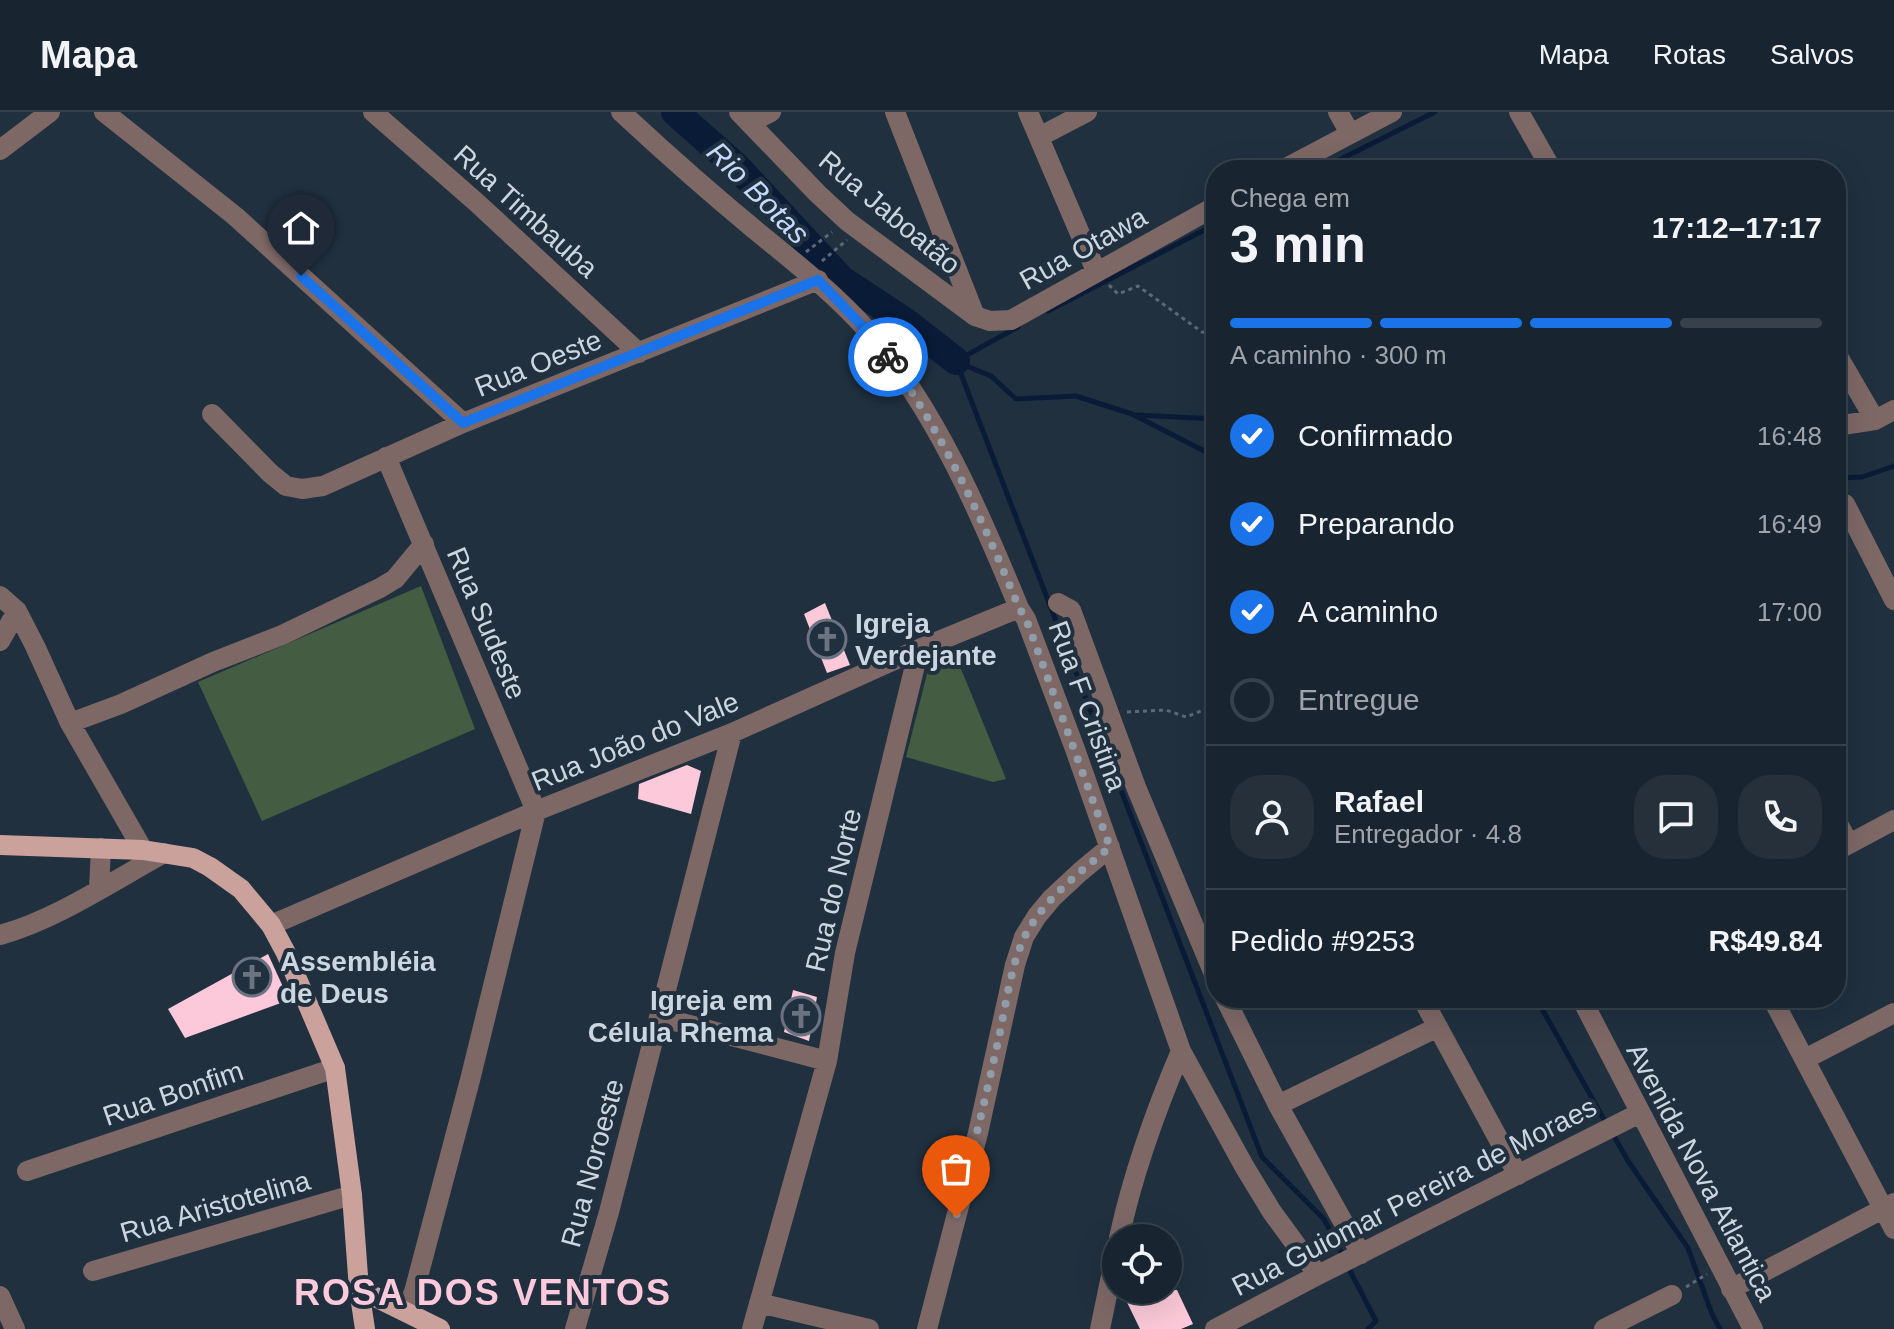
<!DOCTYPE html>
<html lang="pt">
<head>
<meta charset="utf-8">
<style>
  body { margin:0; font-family:Arial,sans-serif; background:#25303b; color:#f1f3f6; height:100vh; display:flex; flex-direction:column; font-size:30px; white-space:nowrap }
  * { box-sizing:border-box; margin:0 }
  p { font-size:26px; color:#9fa4aa }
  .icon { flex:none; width:44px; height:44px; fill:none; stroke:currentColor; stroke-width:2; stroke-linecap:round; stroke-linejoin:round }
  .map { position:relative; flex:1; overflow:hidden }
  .drawer { position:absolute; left:1206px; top:48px; width:640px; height:848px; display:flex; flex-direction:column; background:#18242f; border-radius:32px; box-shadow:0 8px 32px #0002,0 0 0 2px #36414b }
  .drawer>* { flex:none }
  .tools { position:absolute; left:1102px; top:1112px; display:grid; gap:16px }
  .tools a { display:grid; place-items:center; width:80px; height:80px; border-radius:50%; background:#18242f; box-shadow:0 8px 32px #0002,0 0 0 2px #36414b; font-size:40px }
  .pin { position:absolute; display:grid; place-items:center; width:68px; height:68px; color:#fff; margin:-82px -34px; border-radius:50% 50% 50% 0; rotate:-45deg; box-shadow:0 0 8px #0007 }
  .pin .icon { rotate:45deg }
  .courier { position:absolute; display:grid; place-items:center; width:80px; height:80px; margin:-40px; border:6px solid #1a73e8; border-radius:50%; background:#fff; color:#222; box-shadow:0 2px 10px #0007 }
  .headline em { font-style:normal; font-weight:700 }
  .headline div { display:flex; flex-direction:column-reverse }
  .headline { display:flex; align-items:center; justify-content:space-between; height:136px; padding:0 24px }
  h1 { font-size:52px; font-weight:700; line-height:60px }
  .bar { display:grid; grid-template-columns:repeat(4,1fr); gap:12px 8px; align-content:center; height:96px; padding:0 24px }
  .bar i { height:10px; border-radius:6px; background:#36414b }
  .bar .selected { background:#1a73e8 }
  .bar p { grid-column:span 4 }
  .line { display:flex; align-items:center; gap:20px; padding:0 24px; border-top:2px solid #36414b }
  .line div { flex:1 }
  .round { display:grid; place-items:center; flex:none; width:84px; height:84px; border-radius:32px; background:#25303b }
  ol { padding:0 24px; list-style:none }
  li { display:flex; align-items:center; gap:24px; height:88px }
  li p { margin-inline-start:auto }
  li .icon { padding:8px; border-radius:50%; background:#1a73e8; color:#fff; stroke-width:4 }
  li:last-child { color:#9fa4aa }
  li i { width:44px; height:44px; border:4px solid #36414b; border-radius:50% }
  header { display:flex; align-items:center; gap:48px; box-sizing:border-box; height:112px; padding:0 40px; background:#18242f; border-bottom:2px solid #36414b }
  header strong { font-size:38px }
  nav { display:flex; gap:44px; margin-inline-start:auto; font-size:28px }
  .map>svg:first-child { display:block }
</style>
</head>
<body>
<header>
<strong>Mapa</strong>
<nav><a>Mapa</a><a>Rotas</a><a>Salvos</a></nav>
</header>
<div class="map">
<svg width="1894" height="1217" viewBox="0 0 1894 1217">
  <rect width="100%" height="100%" fill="#20303f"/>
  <!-- park -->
  <path fill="#445c41" d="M421 474 475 617 262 709 198 570Z
    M951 537 964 564 1006 667 993 670 906 645 930 550Z"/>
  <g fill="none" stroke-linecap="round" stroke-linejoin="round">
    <!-- stream -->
    <path stroke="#091b37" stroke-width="5" d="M1319 58 1435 0
      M1048 199 1216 112
      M956 249 1262 1045 1324 1107 1343 1144
      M956 249 1018 215
      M957 250 991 264 1016 287 1076 284 1132 302 1212 343 1216 347
      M1137 303 1216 307
      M1836 366 1862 365 1894 354
      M1536 886 1606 1011
      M1611 1019 1628 1049 1688 1136 1712 1202 1720 1217
      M1347 1153 1376 1209 1368 1217"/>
    <!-- river -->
    <path stroke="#091b37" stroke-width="28" d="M675 0 737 55 842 168 906 210 956 249"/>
  </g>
  <!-- building -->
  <path fill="#fbc9d9" d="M825 491 850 553 827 561 804 502Z
    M687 653 701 659 691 702 638 687 639 672Z
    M268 842 289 888 185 926 168 897Z
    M793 878 817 885 809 929 784 920Z
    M1121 1178H1177L1193 1212 1181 1217H1140Z"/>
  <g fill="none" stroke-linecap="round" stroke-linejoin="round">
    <!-- path -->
    <path stroke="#5c6a77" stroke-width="3" stroke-dasharray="4 4" stroke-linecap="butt" d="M806 140 832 120
      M822 149 847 128
      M1109 173 1118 182 1138 174 1202 220 1216 221
      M1127 600 1166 598 1186 605 1216 593
      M1686 1175 1707 1162"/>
    <!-- minor -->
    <path stroke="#7d6866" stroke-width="20" d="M104 0 235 104 463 311
      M373 0 476 90 639 241
      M621 0C664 40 708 79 754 117 793 149 833 180 867 218 935 296 980 401 1019 496L1026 507 1075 637 1181 939 1244 1054 1272 1100 1318 1163
      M739 0 817 81 847 109 975 204 990 209 1011 208 1216 94
      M895 0 975 204
      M1028 0 1096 159
      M1338 0 1350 21
      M1519 0 1552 58
      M750 11 771 0
      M1039 25 1087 0
      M0 38 50 0
      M1282 58 1392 0
      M1836 241 1875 308
      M212 302 270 361 286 374 302 377 323 374 463 311 818 168
      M1836 314 1875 308 1894 298
      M386 345 536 699 470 968 414 1180 406 1199
      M1845 392 1894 488
      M0 484 17 499 35 534 70 611 143 738
      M1058 491 1071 498 1136 675 1216 867
      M0 529 17 499
      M70 611 121 592 213 550 282 523 380 476 395 467 424 432
      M1836 708 1849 732
      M1836 739 1894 708
      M99 777 101 736
      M271 813 536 699 732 621 919 537 1019 496
      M0 823C55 808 113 769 164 741
      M1225 886 1278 993 1361 1142
      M1422 886 1518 1063
      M1581 886 1753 1217
      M1772 886 1894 1117
      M659 905 827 949
      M1805 947 1894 901
      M1278 993 1438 915
      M27 1059 335 956
      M1119 1126C1133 1061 1155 1000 1181 939
      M93 1159 352 1083
      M1731 1177 1894 1091
      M0 1184 15 1217
      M759 1191 869 1217
      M575 1217 609 1100 732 621
      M752 1217 827 949 845 841 919 537
      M927 1217 978 1021 1015 853 1024 825 1037 804 1052 786 1080 760 1110 735
      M1100 1217 1116 1140
      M1215 1217 1318 1163 1640 1001
      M1604 1217 1672 1183"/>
    <!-- major -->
    <path stroke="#cba19c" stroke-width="20" d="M0 733 143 738 193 746 210 755 241 777 271 813 286 841 335 956 352 1083 359 1177 365 1217
      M359 1177 440 1217"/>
  </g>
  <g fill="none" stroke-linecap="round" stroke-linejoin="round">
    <!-- done -->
    <path stroke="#909ca8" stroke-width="8" stroke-dasharray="0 14.4" d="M888 245C943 322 983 408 1019 496L1026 507 1110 735C1079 761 1044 787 1025 824 1011 852 1006 893 999 925 986 985 971 1045 956 1105"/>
    <!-- route -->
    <path stroke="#1a73e8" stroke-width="10" d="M301 164 463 311 818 168 868 220 888 245"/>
  </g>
  <!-- icons -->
  <defs>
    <symbol id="church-ring" viewBox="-11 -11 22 22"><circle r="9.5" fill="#20303f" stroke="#6b7280" stroke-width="1.5"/><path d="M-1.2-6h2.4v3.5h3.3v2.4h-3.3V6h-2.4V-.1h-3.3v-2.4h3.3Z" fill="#6b7280"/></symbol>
  </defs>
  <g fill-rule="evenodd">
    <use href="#church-ring" x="805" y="505" width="44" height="44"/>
    <use href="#church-ring" x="230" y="843" width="44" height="44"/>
    <use href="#church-ring" x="779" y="882" width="44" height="44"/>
  </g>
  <g text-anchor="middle" stroke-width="8" stroke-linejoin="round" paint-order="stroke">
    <!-- street labels -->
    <g font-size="28" fill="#ccd6e0" stroke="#20303f">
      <text transform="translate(526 99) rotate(42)" y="10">Rua Timbauba</text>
      <text transform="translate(890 100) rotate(40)" y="10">Rua Jaboatão</text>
      <text transform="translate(1083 136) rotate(-29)" y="10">Rua Otawa</text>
      <text transform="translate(538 251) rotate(-22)" y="10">Rua Oeste</text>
      <text transform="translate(487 511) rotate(67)" y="10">Rua Sudeste</text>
      <text transform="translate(1088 594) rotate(70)" y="10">Rua F Cristina</text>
      <text transform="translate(635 629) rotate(-22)" y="10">Rua João do Vale</text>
      <text transform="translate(833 778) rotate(-77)" y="10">Rua do Norte</text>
      <text transform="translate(173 981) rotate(-19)" y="10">Rua Bonfim</text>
      <text transform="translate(592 1051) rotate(-75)" y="10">Rua Noroeste</text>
      <text transform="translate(1702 1060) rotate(62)" y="10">Avenida Nova Atlantica</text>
      <text transform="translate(1414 1084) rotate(-27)" y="10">Rua Guiomar Pereira de Moraes</text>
      <text transform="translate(215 1094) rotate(-16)" y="10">Rua Aristotelina</text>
    </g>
    <!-- poi labels -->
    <g font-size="28" font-weight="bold" fill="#ccd6e0" stroke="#20303f" text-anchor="start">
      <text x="855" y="521">Igreja<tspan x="855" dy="32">Verdejante</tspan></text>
      <text x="280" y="859">Assembléia<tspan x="280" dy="32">de Deus</tspan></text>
      <text x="773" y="898" text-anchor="end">Igreja em<tspan x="773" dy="32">Célula Rhema</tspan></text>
    </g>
    <!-- water labels -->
    <g font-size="30" font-style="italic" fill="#c5dbfe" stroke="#20303f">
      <text transform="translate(758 81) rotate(45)" y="10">Rio Botas</text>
    </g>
    <!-- district labels -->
    <g font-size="36" font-weight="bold" letter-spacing="2" fill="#fccadb" stroke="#20303f">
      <text x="483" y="1193">ROSA DOS VENTOS</text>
    </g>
  </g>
</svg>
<div class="tools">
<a><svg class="icon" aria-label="locate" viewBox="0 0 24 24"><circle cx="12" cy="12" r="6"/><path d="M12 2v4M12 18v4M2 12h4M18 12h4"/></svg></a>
</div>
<div class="pin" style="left:956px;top:1105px;background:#ea580c"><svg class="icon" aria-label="bag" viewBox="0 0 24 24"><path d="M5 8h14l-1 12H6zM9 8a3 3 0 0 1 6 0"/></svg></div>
<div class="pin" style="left:301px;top:164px;background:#1f2937"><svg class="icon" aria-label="home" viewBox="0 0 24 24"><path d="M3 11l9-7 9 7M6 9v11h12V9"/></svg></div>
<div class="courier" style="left:888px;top:245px"><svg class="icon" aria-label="bike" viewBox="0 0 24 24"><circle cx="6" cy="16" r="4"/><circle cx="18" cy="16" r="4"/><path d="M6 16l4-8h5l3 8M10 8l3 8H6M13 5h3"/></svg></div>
<section class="drawer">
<div class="headline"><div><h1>3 min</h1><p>Chega em</p></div><em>17:12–17:17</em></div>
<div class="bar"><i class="selected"></i><i class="selected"></i><i class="selected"></i><i></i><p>A caminho · 300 m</p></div>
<ol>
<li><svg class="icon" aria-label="check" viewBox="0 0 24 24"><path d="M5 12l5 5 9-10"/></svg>Confirmado<p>16:48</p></li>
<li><svg class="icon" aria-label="check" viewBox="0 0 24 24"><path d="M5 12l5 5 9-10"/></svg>Preparando<p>16:49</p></li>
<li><svg class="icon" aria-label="check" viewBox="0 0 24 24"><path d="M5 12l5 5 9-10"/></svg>A caminho<p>17:00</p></li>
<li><i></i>Entregue</li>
</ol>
<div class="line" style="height:144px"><a class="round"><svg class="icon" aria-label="person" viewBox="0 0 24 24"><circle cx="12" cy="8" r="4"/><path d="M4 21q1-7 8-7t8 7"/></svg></a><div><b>Rafael</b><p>Entregador · 4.8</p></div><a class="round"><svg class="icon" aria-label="chat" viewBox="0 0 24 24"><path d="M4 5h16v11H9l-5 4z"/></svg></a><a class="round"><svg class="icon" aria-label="phone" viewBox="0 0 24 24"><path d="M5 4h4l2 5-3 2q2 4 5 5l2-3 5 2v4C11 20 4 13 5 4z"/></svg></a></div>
<div class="line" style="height:104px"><div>Pedido #9253</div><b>R$49.84</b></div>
</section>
</div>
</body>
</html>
